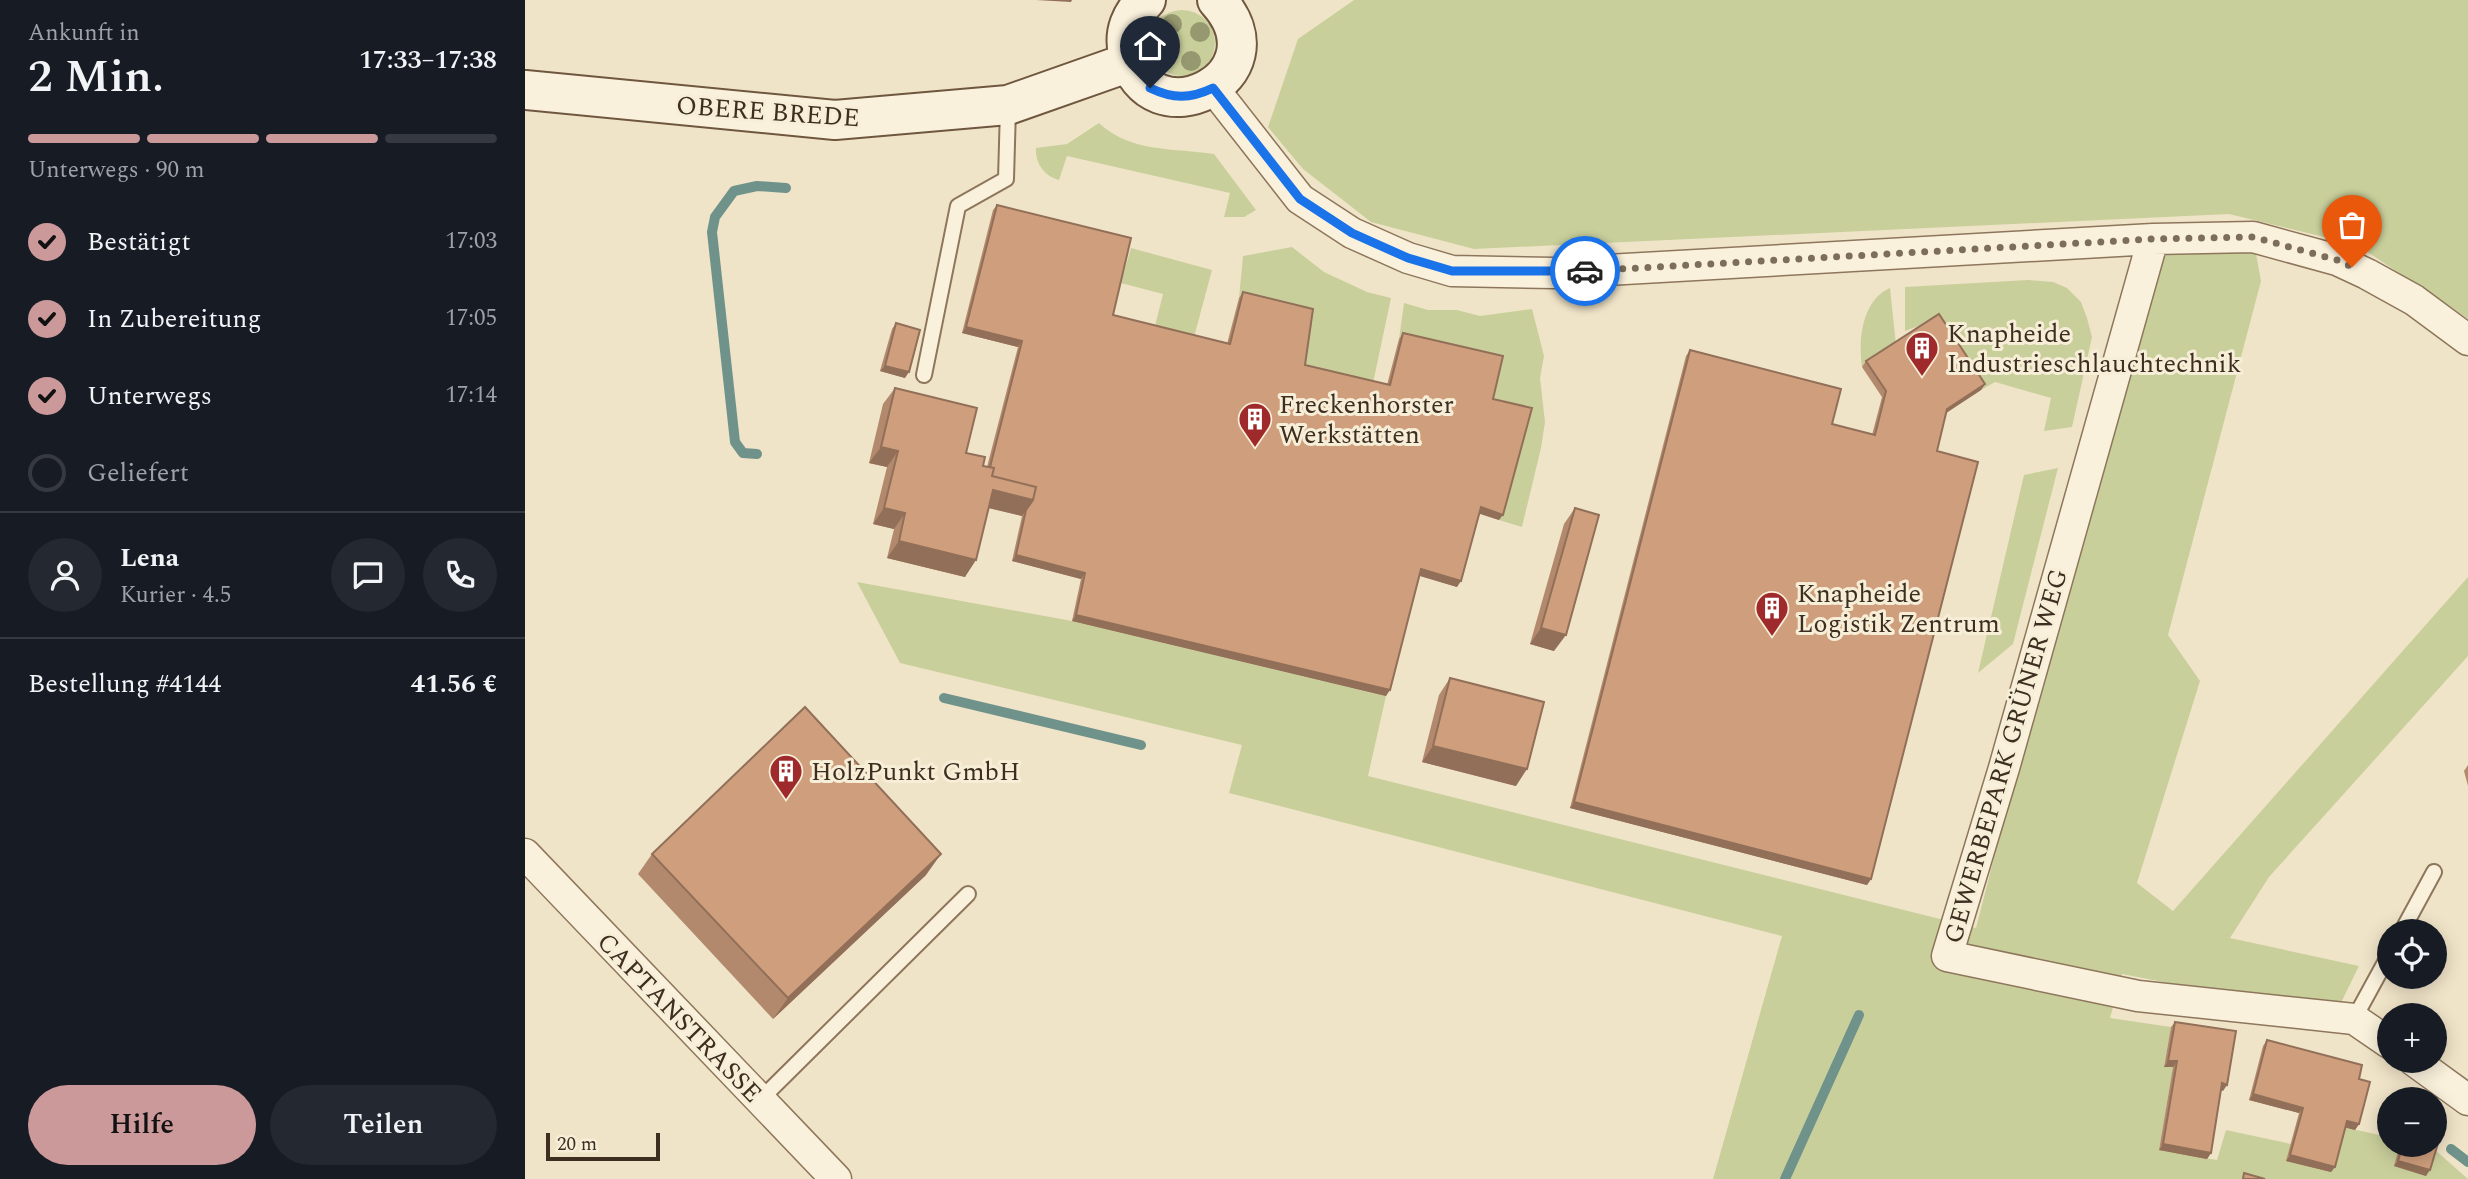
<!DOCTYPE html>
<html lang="de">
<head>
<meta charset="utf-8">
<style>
  body { margin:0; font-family:Spectral,serif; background:#242831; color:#f1f3f6; height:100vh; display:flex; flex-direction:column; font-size:26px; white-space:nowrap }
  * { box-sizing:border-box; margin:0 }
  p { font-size:23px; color:#9ea1a6 }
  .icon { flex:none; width:38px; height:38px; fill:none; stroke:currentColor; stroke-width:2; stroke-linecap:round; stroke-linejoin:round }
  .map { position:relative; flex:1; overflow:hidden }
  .panel { display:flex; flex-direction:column; background:#171b24; width:525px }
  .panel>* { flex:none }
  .tools { position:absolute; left:1852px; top:919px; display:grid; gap:14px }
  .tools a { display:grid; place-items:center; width:70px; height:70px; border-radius:50%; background:#171b24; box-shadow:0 4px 18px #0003; font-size:35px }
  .scale { position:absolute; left:21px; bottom:18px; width:114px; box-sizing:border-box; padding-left:7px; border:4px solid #3d2e20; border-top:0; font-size:19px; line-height:24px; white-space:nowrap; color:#3d2e20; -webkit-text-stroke:5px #f7eed8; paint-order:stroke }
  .pin { position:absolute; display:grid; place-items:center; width:60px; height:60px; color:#fff; margin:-72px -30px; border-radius:50% 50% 50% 0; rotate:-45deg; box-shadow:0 0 7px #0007 }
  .pin .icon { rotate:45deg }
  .courier { position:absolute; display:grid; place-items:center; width:70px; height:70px; margin:-35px; border:5px solid #1a73e8; border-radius:50%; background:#fff; color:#222; box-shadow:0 2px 9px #0007 }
  .head em { font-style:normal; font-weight:600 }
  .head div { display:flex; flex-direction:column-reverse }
  .head { display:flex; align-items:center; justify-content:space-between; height:119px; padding:0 28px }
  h1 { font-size:46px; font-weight:600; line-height:52px }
  .bar { display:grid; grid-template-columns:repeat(4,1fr); gap:10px 7px; align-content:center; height:84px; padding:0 28px }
  .bar i { height:9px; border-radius:5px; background:#363941 }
  .bar .selected { background:#cc999b }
  .bar p { grid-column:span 4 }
  .line { display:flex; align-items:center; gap:18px; padding:0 28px; border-top:2px solid #363941 }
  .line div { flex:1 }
  .round { display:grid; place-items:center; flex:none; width:74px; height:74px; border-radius:37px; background:#242831 }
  ol { padding:0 28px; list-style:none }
  li { display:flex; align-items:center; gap:21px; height:77px }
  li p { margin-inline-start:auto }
  li .icon { padding:7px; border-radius:50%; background:#cc999b; color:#111; stroke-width:4 }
  li:last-child { color:#9ea1a6 }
  li i { width:38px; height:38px; border:4px solid #363941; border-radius:50% }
  .button { display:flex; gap:14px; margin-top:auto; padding:14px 28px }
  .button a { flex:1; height:80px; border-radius:42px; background:#cc999b; color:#111; font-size:28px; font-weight:600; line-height:80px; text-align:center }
  .button a+a { background:#242831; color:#f1f3f6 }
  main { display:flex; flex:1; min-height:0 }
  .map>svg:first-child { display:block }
</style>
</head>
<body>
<main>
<section class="panel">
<div class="head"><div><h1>2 Min.</h1><p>Ankunft in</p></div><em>17:33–17:38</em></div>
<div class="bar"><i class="selected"></i><i class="selected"></i><i class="selected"></i><i></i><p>Unterwegs · 90 m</p></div>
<ol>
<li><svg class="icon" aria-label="check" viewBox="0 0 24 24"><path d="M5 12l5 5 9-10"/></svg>Bestätigt<p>17:03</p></li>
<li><svg class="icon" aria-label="check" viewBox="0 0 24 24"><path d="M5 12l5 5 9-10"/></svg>In Zubereitung<p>17:05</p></li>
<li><svg class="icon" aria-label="check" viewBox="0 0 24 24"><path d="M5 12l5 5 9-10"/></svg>Unterwegs<p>17:14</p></li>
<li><i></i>Geliefert</li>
</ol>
<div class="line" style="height:126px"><a class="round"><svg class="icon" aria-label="person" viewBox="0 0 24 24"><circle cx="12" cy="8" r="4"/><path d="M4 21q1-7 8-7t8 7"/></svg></a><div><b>Lena</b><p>Kurier · 4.5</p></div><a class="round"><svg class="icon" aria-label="chat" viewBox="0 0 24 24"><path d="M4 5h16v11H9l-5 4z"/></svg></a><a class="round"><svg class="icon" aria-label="phone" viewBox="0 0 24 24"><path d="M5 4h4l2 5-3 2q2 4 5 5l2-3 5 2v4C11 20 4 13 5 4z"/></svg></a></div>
<div class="line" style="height:91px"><div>Bestellung #4144</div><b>41.56 €</b></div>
<div class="button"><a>Hilfe</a><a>Teilen</a></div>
</section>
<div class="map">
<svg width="1943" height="1179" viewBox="0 0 1943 1179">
  <rect width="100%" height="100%" fill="#f0e4c8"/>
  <!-- green -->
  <path fill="#c9cf9b" d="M829 0H1943V319L1832 245 1704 214 949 249 846 222 778 169 743 127 773 39Z
    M624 43a33 33 0 1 1 66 0a33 33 0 1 1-66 0Z
    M574 123C606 153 650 148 689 154L731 210 719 217H699L705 193 542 156 534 180C520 176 510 164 511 148L542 144Z
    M1728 237 1736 281 1643 635 1675 681 1612 883 1648 911 1943 577V656L1744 877 1705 938 1834 966 1810 1015 1597 974 1585 1018 1646 1027 1639 1066 1648 1067 1634 1150 1692 1160 1701 1130 1766 1144 1818 1127 1864 1137V1144L1909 1149 1943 1179H1188L1257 936 704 793 717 745 375 663 332 582 547 621 861 696 843 776 1451 928 1628 239Z
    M767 247 799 272 842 292 866 298 847 388 776 371 714 298 718 256Z
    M606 248 687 270 668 341 629 330 638 294 596 283Z
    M1503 280 1528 282 1542 288 1556 302 1562 318 1567 337 1547 427 1519 431 1526 398 1470 382 1456 390 1410 320 1380 331V287Z
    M1365 288 1371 345 1337 367C1333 340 1337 300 1365 288Z
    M879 303 903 310H932L955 316 1007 309 1019 356 1015 378 1020 422 1016 448 997 527 974 520 964 405 874 339Z
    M1533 468 1488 644 1453 673 1499 475Z"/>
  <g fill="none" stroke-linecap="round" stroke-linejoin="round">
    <!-- stream -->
    <path stroke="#6f938a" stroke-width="10" d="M232 454 218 453 210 442 187 232 190 217 209 191 232 186 261 188
      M419 698 616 745
      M1926 1149 1943 1162
      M1260 1179 1334 1015"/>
    <defs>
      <path id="lane" d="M399 375 433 206 481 179 483 108
        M1877 931 1909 872
        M1829 1019 1864 955
        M235 1100 443 894"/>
      <path id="street" d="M688 88 775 199 827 233 883 258 927 271 1029 273 1628 239 1728 237 1812 260 1842 274 1889 300 1943 340
        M1628 239 1479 768 1422 956 1613 996 1829 1019 1864 1043
        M0 854 311 1179
        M1888 1060 1943 1100"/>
      <path id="secondary" d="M621 0C606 14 598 32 603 53 622 144 763 78 692 0
        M0 90 310 120 483 105 605 62"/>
    </defs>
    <!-- lane casing -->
    <use href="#lane" stroke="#8d765c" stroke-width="18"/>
    <!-- street casing -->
    <use href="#street" stroke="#8d765c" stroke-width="33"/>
    <!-- secondary casing -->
    <use href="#secondary" stroke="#6f573f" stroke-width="42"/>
    <!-- lane -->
    <use href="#lane" stroke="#faf1dc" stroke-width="14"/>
    <!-- street -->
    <use href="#street" stroke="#faf1dc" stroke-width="30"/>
    <!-- secondary -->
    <use href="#secondary" stroke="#faf1dc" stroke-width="38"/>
  </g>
  <!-- trees -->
  <g fill="#96986f">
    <circle cx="647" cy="24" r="10"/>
    <circle cx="675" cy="32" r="10"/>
    <circle cx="639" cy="52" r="10"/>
    <circle cx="666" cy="61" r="10"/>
  </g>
  <!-- wall -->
  <path fill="#b2896c" d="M472 205 588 315 702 344 714 298 718 292 780 365 862 385 874 339 878 333 968 399 974 520 954 513 932 587 895 576 861 696 547 621 556 579 487 561 497 516 463 508 440 577 362 558 369 529 348 524 362 467 344 463 358 404 370 388 441 453 458 466 462 467 493 347 437 333 468 210Z
    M371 323 380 378 355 371 367 329Z
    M1165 350 1307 424 1347 435 1357 397 1337 367 1341 361 1460 384 1456 390 1421 413 1412 451 1346 879 1342 885 1045 808 1161 356Z
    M1050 508 1029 651 1005 644 1039 524Z
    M925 678 991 786 897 762 914 695Z
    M1943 765V786L1939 771Z
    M127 854 401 875 248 1019 113 874Z
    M1650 1022 1698 1091 1696 1090 1686 1153 1682 1159 1634 1150 1648 1067H1639L1646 1027Z
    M1742 1040 1834 1079V1124L1830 1130 1820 1127 1810 1167 1806 1172 1761 1161 1774 1113 1724 1100 1738 1046Z
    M1875 1144H1909L1901 1176 1869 1166Z"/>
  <!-- shaded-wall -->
  <path fill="#916f58" d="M511 0H547L546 2Z
    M441 327 497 341 493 347 437 333Z
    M360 366 384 372 380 378 355 371Z
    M1460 384 1456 390 1418 415 1422 409Z
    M356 447 373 451 362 467 344 463Z
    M460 487 508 500 497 516 456 506Z
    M956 507 978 515 974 520 952 513Z
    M359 508 380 513 369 529 348 524Z
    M374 541 451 560 440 577 362 558Z
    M491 555 560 573 556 579 487 561Z
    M896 569 936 581 932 587 892 575Z
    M551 615 865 690 861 696 547 621Z
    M1016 628 1041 635 1029 651 1005 644Z
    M908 746 1002 769 991 786 897 762Z
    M1049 802 1346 879 1342 885 1045 808Z
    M416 854 401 875 248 1019 263 998Z
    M1643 1061H1652L1648 1067H1639Z
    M1697 1083 1702 1085 1698 1091 1693 1089Z
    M1728 1094 1778 1108 1774 1113 1724 1100Z
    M1822 1121 1834 1124 1830 1130 1818 1127Z
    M1638 1144 1686 1153 1682 1159 1634 1150Z
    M1765 1155 1810 1167 1806 1172 1761 1161Z
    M1873 1161 1905 1170 1901 1176 1869 1166Z"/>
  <!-- building -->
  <path fill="#cf9f7d" stroke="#916f58" stroke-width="2" d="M472 205 606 238 588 315 705 344 718 292 788 309 780 365 865 385 878 333 978 356 968 399 1007 408 978 515 956 507 936 581 896 569 865 690 551 615 560 573 491 555 501 510 508 500 511 487 467 476 469 468 465 467 497 341 441 327Z
    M1414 314 1460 384 1422 409 1412 451 1453 462 1346 879 1049 802 1165 350 1316 389 1307 424 1350 435 1361 391 1341 361Z
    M371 323 395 330 384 372 360 366Z
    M370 388 452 408 441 453 460 457 458 466 469 468 467 476 511 487 508 500 468 490 451 560 374 541 380 513 359 508 373 451 356 447Z
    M1050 508 1074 515 1041 635 1016 628Z
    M925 678 1019 702 1002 769 908 746Z
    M280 707 416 854 263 998 127 854Z
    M1650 1022 1711 1031 1702 1085 1697 1083 1686 1153 1638 1144 1652 1061H1643Z
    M1742 1040 1837 1065 1834 1079 1845 1082 1834 1124 1822 1121 1810 1167 1765 1155 1778 1108 1728 1094Z
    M1909 1117 1920 1120 1905 1170 1873 1161 1878 1144H1909Z
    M1719 1173 1740 1179H1718Z"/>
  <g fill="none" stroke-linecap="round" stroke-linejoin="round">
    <!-- done -->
    <path stroke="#7c6e5b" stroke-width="7" stroke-dasharray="0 12.6" d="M1060 271 1628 239 1728 237 1812 260 1827 267"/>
    <!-- route -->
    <path stroke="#1a73e8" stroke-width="9" d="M625 88C648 99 665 99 688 88L775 199 827 233 883 258 927 271H1060"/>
  </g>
  <!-- icons -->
  <defs>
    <symbol id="building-pin" viewBox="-11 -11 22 30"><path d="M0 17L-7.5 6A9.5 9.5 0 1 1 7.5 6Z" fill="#9e2a2b" stroke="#f7eed8"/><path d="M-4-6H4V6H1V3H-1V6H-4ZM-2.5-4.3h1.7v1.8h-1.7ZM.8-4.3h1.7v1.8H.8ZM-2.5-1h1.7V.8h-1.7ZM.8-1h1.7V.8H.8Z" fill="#fff"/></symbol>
  </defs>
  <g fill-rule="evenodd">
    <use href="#building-pin" x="1378" y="329" width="38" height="52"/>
    <use href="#building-pin" x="711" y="400" width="38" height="52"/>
    <use href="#building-pin" x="1228" y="589" width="38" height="52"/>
    <use href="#building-pin" x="242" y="752" width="38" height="52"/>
  </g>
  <g text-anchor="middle" stroke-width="6" stroke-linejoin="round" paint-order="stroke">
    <!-- street labels -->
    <g font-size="26" fill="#3d2e20" stroke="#f7eed8">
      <text transform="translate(243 111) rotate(4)" y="9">OBERE BREDE</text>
      <text transform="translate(1480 756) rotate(-74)" y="9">GEWERBEPARK GRÜNER WEG</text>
      <text transform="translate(155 1017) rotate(46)" y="9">CAPTANSTRASSE</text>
    </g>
    <!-- poi labels -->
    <g font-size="26" fill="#3d2e20" stroke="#f7eed8" text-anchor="start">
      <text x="1422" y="342">Knapheide<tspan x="1422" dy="30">Industrieschlauchtechnik</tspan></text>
      <text x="754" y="413">Freckenhorster<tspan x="754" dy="30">Werkstätten</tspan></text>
      <text x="1272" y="602">Knapheide<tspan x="1272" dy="30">Logistik Zentrum</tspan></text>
      <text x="286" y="780">HolzPunkt GmbH</text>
    </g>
  </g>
</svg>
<div class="tools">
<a><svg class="icon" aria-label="locate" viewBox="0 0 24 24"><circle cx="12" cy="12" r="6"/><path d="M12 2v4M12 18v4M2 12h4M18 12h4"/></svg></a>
<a>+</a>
<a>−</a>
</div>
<div class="scale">20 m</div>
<div class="pin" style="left:1827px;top:267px;background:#ea580c"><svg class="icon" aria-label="bag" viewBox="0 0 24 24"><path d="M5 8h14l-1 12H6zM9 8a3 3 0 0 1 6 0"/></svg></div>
<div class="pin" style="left:625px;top:88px;background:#1f2937"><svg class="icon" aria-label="home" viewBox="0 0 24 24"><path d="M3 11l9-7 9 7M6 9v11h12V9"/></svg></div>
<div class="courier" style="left:1060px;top:271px"><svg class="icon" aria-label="car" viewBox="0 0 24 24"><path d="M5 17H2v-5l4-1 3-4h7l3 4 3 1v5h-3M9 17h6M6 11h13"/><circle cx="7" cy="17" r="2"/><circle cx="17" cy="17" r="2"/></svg></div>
</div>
</main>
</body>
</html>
